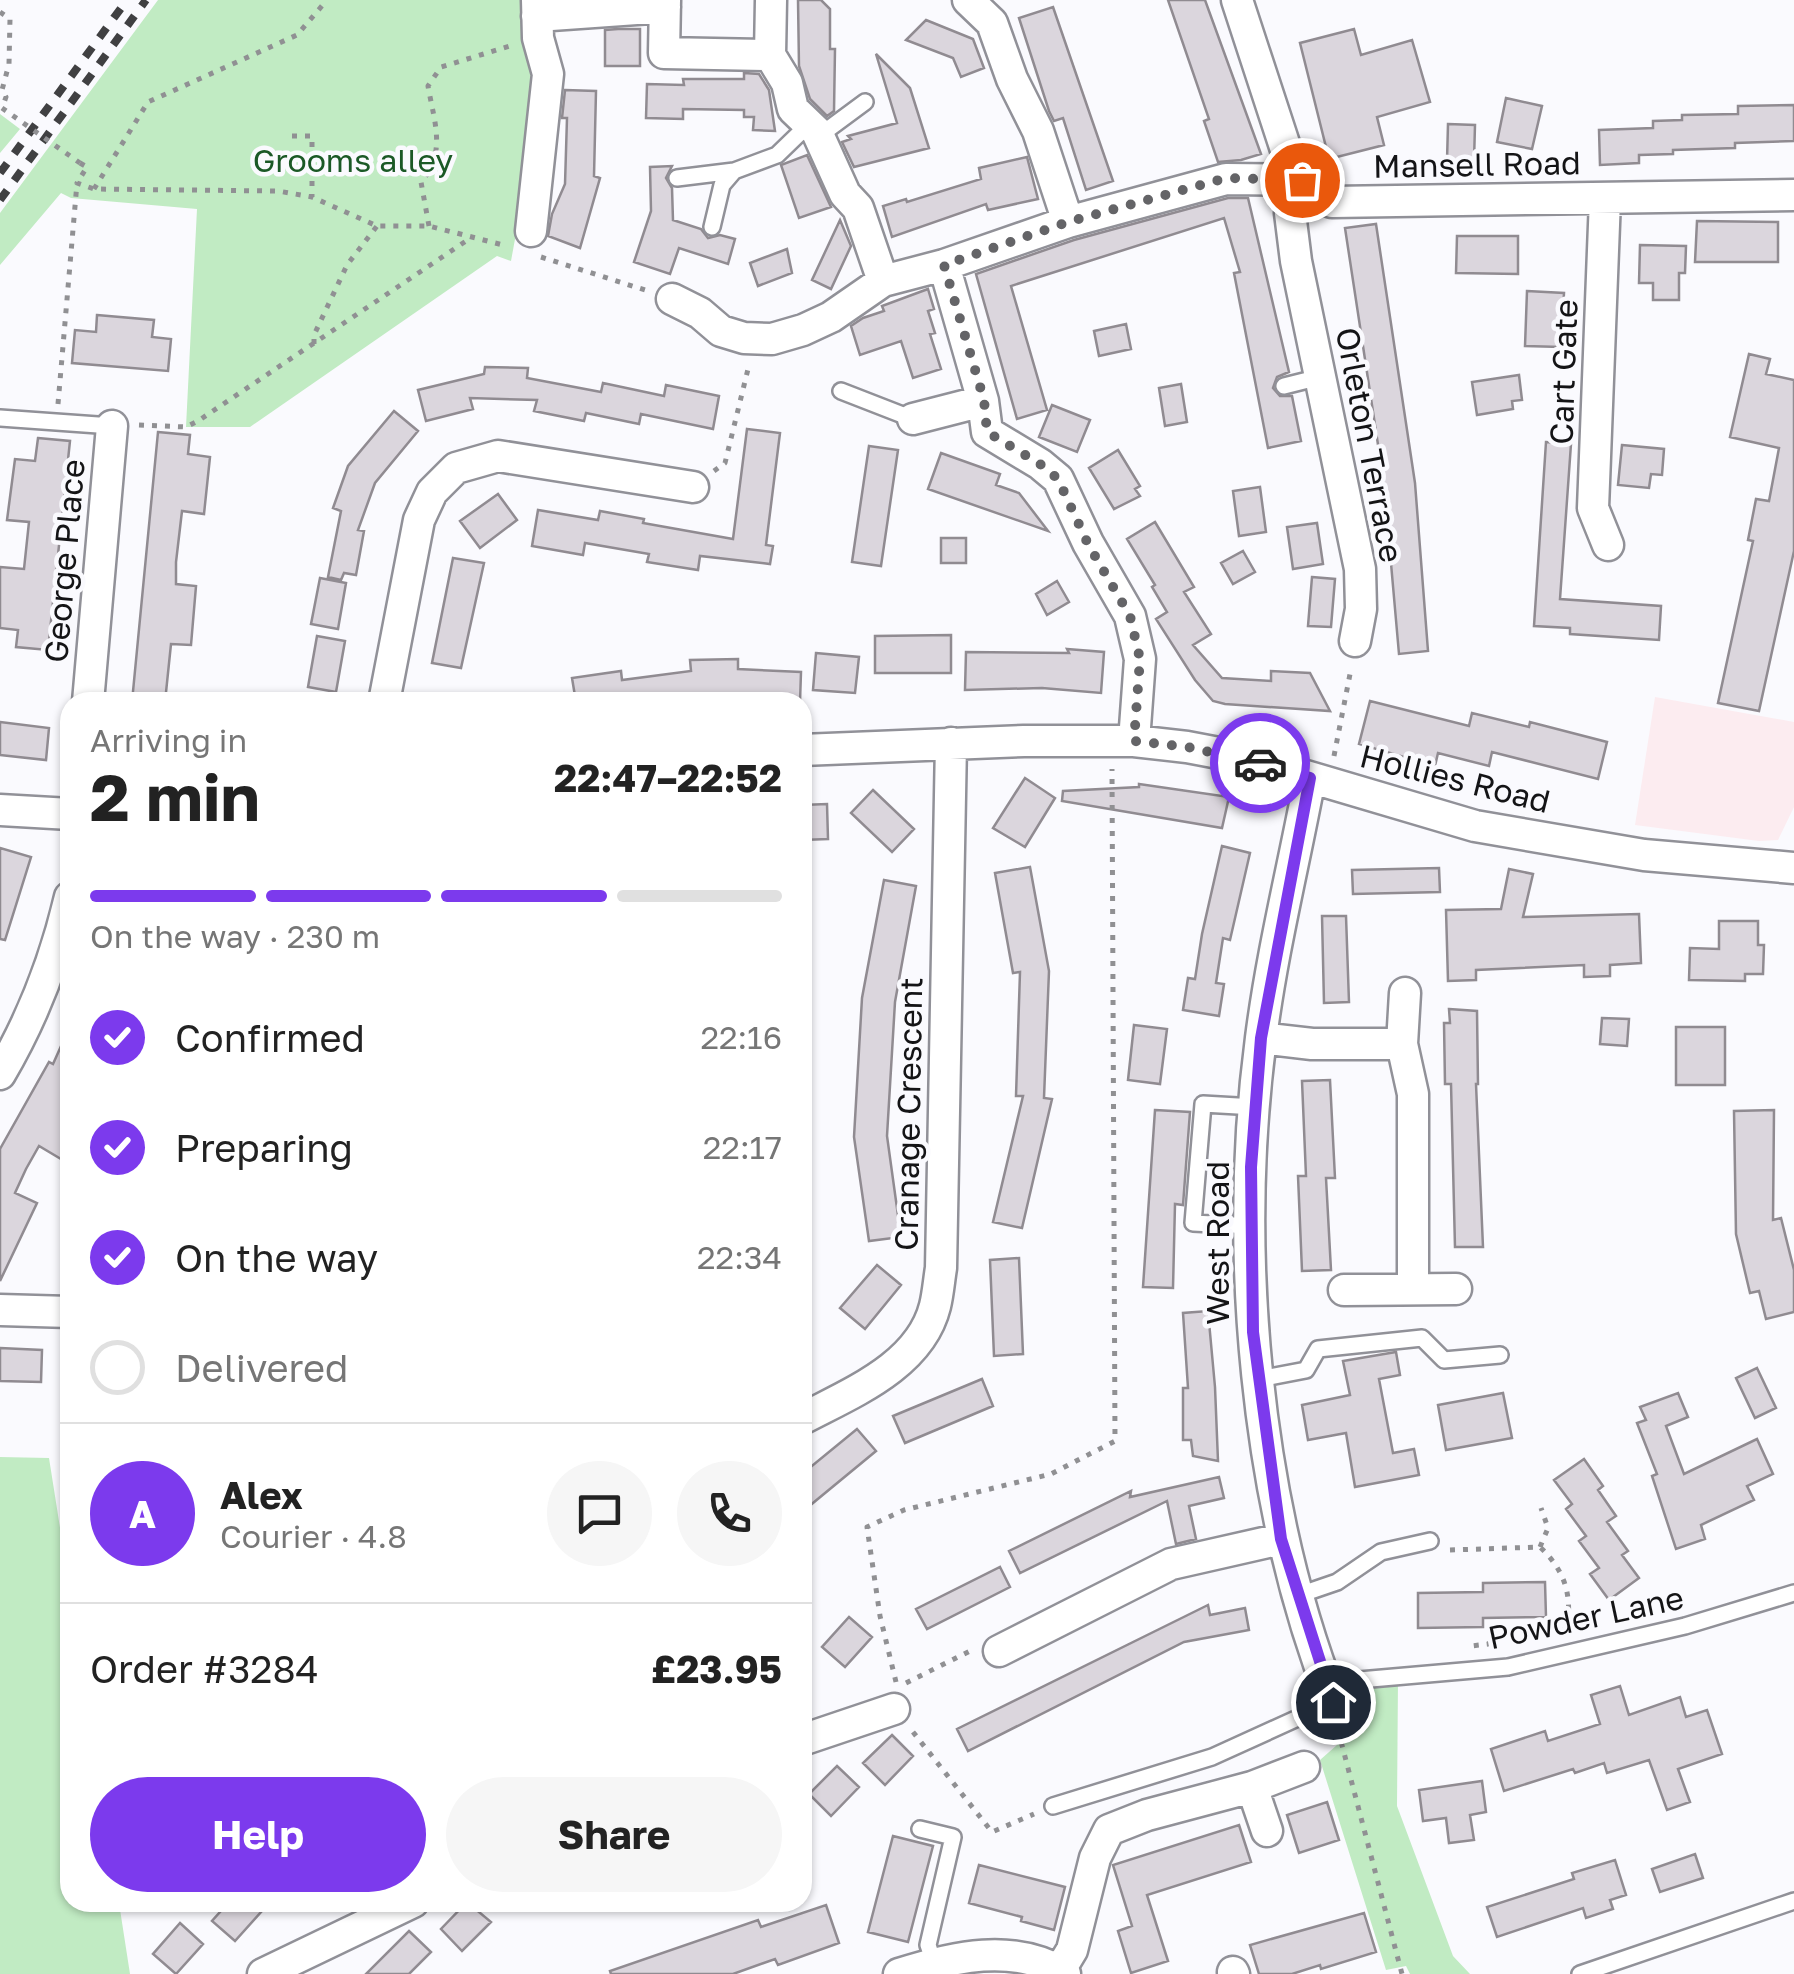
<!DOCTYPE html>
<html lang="en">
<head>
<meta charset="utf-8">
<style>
  body { margin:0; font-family:"Golos Text",sans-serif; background:#f6f6f6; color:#222; height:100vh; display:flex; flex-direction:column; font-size:38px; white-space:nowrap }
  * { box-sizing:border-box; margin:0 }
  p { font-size:32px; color:#767676 }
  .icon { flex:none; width:55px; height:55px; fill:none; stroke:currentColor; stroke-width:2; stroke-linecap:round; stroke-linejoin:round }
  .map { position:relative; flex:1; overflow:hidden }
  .details { position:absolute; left:60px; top:692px; width:752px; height:1220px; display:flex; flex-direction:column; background:#fff; border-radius:30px; box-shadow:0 2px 8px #0004 }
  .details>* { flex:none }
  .pin { position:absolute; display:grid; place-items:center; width:85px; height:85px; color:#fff; margin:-42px; border:5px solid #fff; border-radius:50%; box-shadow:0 2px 10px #0007 }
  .courier { position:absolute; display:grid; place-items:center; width:100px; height:100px; margin:-50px; border:8px solid #7c3aed; border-radius:50%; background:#fff; color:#222; box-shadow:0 2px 12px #0007 }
  .headline em { font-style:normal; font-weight:700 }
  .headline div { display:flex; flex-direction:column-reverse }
  .headline { display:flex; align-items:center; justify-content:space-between; height:170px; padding:0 30px }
  h1 { font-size:65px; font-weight:700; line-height:75px }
  .bar { display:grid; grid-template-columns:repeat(4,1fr); gap:15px 10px; align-content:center; height:120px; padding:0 30px }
  .bar i { height:12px; border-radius:8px; background:#e0e0e0 }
  .bar .on { background:#7c3aed }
  .bar p { grid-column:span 4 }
  .line { display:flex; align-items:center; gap:25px; padding:0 30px; border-top:2px solid #e0e0e0 }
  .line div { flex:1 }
  .round { display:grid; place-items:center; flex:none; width:105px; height:105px; border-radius:52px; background:#f6f6f6 }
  ol { padding:0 30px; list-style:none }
  li { display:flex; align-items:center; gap:30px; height:110px }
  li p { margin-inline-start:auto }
  li .icon { padding:10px; border-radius:50%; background:#7c3aed; color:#fff; stroke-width:4 }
  li:last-child { color:#767676 }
  li i { width:55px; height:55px; border:5px solid #e0e0e0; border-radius:50% }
  .primary-button { display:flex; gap:20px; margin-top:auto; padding:20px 30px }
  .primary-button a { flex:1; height:115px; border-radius:60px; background:#7c3aed; color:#fff; font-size:40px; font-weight:700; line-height:115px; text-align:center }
  .primary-button a+a { background:#f6f6f6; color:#222 }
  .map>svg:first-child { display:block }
</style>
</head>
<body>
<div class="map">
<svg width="1794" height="1974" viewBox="0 0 1794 1974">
  <rect width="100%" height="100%" fill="#fafafe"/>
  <!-- commercial -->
  <path fill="#fcecf0" d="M1655 697 1794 722V807L1778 840 1759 841 1635 825Z"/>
  <!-- green -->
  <path fill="#c1ebc3" d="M158 0H522C546 88 527 173 511 261L497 256 250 427H186L197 209 71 198 61 193 0 265V213Z
    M0 114 20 129 0 153Z
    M0 1457 49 1458 70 1591V1902L119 1903 130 1974H0Z
    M1398 1679 1397 1806 1453 1956 1470 1974H1410L1406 1966 1386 1970 1320 1760 1346 1737 1344 1700 1369 1682Z"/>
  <!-- building -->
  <path fill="#dbd6dd" stroke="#908b91" stroke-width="2.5" d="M798 0H821L830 9V49H835L834 111 827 116 810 99 799 66Z
    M1168 0H1205L1261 154 1241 160 1218 162 1204 121 1209 119Z
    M1053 7 1113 181 1086 190 1063 118 1054 121 1049 111 1019 18Z
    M926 20 973 39 984 68 961 77 953 58 906 40Z
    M618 29H640V66H605V30Z
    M1354 29 1361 55 1412 40 1430 102 1377 117 1384 145 1329 159 1300 43Z
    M876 54 910 88 929 148 854 167 842 142 851 139 848 136 897 123Z
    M744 73 759 74 769 90 775 131 753 130 754 117H744V110L683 109V119L646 118 647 84 684 85 683 79H744Z
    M565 90 596 91 594 176 600 178 580 248 548 236 552 214 565 184 567 118H562Z
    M1506 98 1542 106 1532 149 1497 142Z
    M1794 105V141L1735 143V148L1673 150V154L1639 155V163L1600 165 1599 130 1653 128V121L1682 120V115L1738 114V106Z
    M1448 124 1475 125 1474 161H1447Z
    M807 155 831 207 799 218 781 165Z
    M1027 157 1038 199 988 210 986 204 892 237 883 206 906 199 907 202 981 179 979 168Z
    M672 166 666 178 672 188 673 220 701 229 708 238 720 235 735 239 728 264 679 248 670 274 634 262 651 211 650 167Z
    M1228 198H1248L1289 372 1277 377 1273 388 1280 396H1292L1301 441 1268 448 1234 273 1240 272 1224 218 1011 286 1047 410 1017 419 976 274 1074 240Z
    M840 220 851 246 831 289 812 280Z
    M1697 221 1778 222V262H1695Z
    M1376 224 1415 483 1428 651 1399 654 1384 484 1345 228Z
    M1457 236H1518V274L1456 273Z
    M1640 245 1686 246 1685 273H1679V300H1653V283H1639Z
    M787 249 792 273 758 286 750 263Z
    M928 289 934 309 928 311 935 333 930 334 941 369 913 378 901 341 860 355 851 326 863 318 884 311 882 306Z
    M1527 291 1564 293 1561 347 1525 346Z
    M97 315 154 320 152 337 171 339 168 371 72 363 75 330 96 332Z
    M1126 324 1131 349 1099 356 1094 331Z
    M1749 354 1770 359 1766 374 1794 380V551L1759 711 1718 703 1753 541 1748 540 1756 499 1769 501 1779 448 1730 437Z
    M485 367 528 368 527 378 601 392 603 383 664 396 666 385 719 396 713 429 641 414 639 424 586 413 584 421 534 411 537 400 470 398 473 409 426 421 418 390 484 374Z
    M1519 375 1522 400 1512 401 1513 409 1477 415 1472 382Z
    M1181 384 1187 422 1165 426 1159 388Z
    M1052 405 1090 420 1077 452 1039 437Z
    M394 411 418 431 375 483 358 530 364 531 356 575 344 573 341 580 328 577 341 511 333 508 348 466Z
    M747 429 780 433 766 545 773 546 770 564 700 556 698 570 647 562 649 554 585 543 583 555 532 546 538 510 598 520 600 511 644 519 643 523 733 539Z
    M158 432 190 435 188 454 210 457 204 514 182 511 176 562V584L196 586 191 645 171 644 165 702H132Z
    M38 438 70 441 48 650 16 647 18 630 0 628V567L24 569 29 522 7 520 15 459 35 461Z
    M1546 442 1571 444 1560 599 1661 606 1659 640 1570 634V628L1534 626Z
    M1622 445 1664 449 1662 475 1651 474 1649 488 1618 485Z
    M869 446 898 450 881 566 852 562Z
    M1118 450 1140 486 1135 489 1140 496 1114 509 1089 468Z
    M941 453 1000 474 996 485 1019 493 1048 531 928 489Z
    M1260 487 1266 532 1239 536 1233 491Z
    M498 494 517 520 480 548 460 521Z
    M1155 522 1194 587 1184 592 1211 634 1193 645 1222 678 1271 681V671L1310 673 1330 711 1225 704 1213 701 1195 680 1156 619 1167 612 1152 587 1155 585 1127 539Z
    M1317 523 1323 564 1293 569 1287 527Z
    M941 538H966V563H941Z
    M1243 551 1255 572 1233 584 1221 563Z
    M453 558 484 563 461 668 432 663Z
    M1312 577 1335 579 1331 627 1308 626Z
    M320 578 346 583 338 629 311 624Z
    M1057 581 1069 602 1047 615 1036 594Z
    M951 635V673H875V636Z
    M317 636 345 641 336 692 308 687Z
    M1067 649 1104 652 1101 693 1042 688 965 690 966 652 1069 653Z
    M816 653 859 657 855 693 813 690Z
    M738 659V669L801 672 800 702H751L752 694 679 696 680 702H576L572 678 621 671 622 680 691 671 690 660Z
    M1370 701 1469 726 1472 713 1529 727 1530 722 1607 742 1598 779 1492 752 1489 766 1438 753 1435 766 1359 744Z
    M0 722 49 728 46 760 0 755Z
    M1025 778 1055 798 1025 847 993 828Z
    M1139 784 1229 797 1222 828 1062 801 1063 791 1139 787Z
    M873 790 914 829 892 852 851 813Z
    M827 804 828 839 802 840V805Z
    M1222 846 1250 853 1230 940 1223 938 1216 983 1224 984 1219 1016 1183 1010 1188 978 1195 979 1202 934Z
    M0 848 31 857 5 940 0 939Z
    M1030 867 1049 971 1044 1098 1052 1099 1022 1228 993 1222 1023 1096H1016L1020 972 1013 973 995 873Z
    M1439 868 1440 892 1353 894 1352 870Z
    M1509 869 1533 874 1523 917 1639 914 1641 963 1610 965V976L1584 977V965L1476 970V980L1448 981 1446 910 1501 909Z
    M884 880 916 886 895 1002 887 1136 901 1237 869 1241 854 1137 862 998Z
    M1322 916H1346L1349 1002 1324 1003Z
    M1719 921H1758V945H1764L1763 974H1745V981L1689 980 1690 948 1719 949Z
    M1449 1009 1477 1011 1478 1084H1476L1483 1247H1455L1451 1084H1445L1444 1023H1450Z
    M1602 1018 1629 1019 1627 1046 1600 1044Z
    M1134 1025 1167 1029 1160 1084 1128 1080Z
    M70 1026V1142L61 1159 39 1146 26 1169 15 1193 37 1203 0 1281V1149L49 1062 53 1064Z
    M1676 1027H1725V1085H1676Z
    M1330 1080 1335 1178H1326L1331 1270 1302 1271 1298 1176H1306L1302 1081Z
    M1155 1110 1190 1112 1183 1205 1175 1204 1173 1288 1143 1287Z
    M1774 1110 1773 1220 1781 1218 1794 1270V1312L1766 1319 1759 1291 1750 1293 1736 1234 1734 1111Z
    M1019 1258 1023 1354 994 1356 990 1260Z
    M877 1265 901 1285 865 1329 840 1308Z
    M1208 1311 1215 1387 1218 1461 1193 1456 1191 1440H1183V1388H1188L1183 1313Z
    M0 1348 42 1350 41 1382 0 1381Z
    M1396 1352 1400 1375 1379 1379 1393 1453 1414 1449 1419 1475 1355 1487 1346 1433 1308 1440 1302 1405 1350 1395 1343 1361Z
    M1757 1368 1776 1408 1755 1418 1736 1378Z
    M982 1379 993 1406 905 1443 893 1416Z
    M1503 1393 1512 1438 1446 1450 1438 1405Z
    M1678 1393 1688 1417 1666 1426 1684 1474 1757 1439 1773 1474 1747 1486 1754 1500 1701 1525 1705 1539 1676 1549 1652 1476 1657 1474 1637 1423 1646 1420 1640 1407Z
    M857 1429 876 1451 802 1512V1474Z
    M1584 1459 1603 1486 1598 1490 1616 1516 1607 1522 1628 1551 1622 1555 1639 1578 1609 1600 1590 1574 1599 1568 1579 1541 1586 1536 1566 1509 1572 1504 1554 1480Z
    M1219 1477 1224 1498 1189 1506 1196 1539 1176 1544 1167 1501 1020 1573 1009 1551 1131 1491 1130 1497Z
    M1000 1567 1010 1587 927 1629 916 1609Z
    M1545 1582 1546 1617 1483 1618V1627L1418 1628V1593L1483 1592V1583Z
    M1208 1605 1210 1615 1245 1608 1249 1630 1184 1642 968 1751 957 1729Z
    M849 1617 872 1637 845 1667 822 1647Z
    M1620 1686 1629 1715 1680 1697 1686 1717 1707 1710 1722 1754 1678 1769 1690 1802 1667 1810 1649 1760 1607 1773 1604 1763 1575 1773 1573 1769 1504 1791 1491 1749 1545 1731 1548 1741 1600 1724 1591 1695Z
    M892 1735 913 1756 885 1785 863 1763Z
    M837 1766 859 1787 831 1816 809 1794Z
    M1482 1781 1486 1812 1470 1815 1474 1840 1449 1843 1446 1818 1423 1821 1419 1790Z
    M1327 1802 1339 1840 1299 1853 1287 1815Z
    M1239 1825 1251 1862 1147 1895 1168 1961 1131 1973 1118 1931 1132 1926 1113 1865Z
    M893 1836 933 1846 908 1942 868 1932Z
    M1695 1854 1703 1878 1660 1892 1652 1869Z
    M1615 1860 1626 1895 1610 1900 1613 1909 1586 1918 1583 1908 1497 1937 1487 1907 1574 1879 1572 1873Z
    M979 1865 1065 1887 1054 1930 1021 1921 1022 1917 969 1903Z
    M229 1902H270L235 1941 212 1921Z
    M467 1902 491 1922 462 1951 441 1929Z
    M826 1905 839 1943 778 1965 775 1959 733 1974H611L610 1971 758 1920 761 1927Z
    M1364 1913 1376 1952 1321 1969 1320 1965 1292 1974H1259L1250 1945Z
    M180 1923 203 1944 176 1974 153 1954Z
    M409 1931 431 1952 409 1974H366Z"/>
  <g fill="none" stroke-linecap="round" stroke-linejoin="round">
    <defs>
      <path id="service" d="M819 136 865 102
        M677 178 734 171 777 155 809 124
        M712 227 722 185 734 171
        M1284 386 1320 377
        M841 391 913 419
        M0 418 112 426
        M1252 1226 1193 1223 1203 1104 1255 1107
        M1259 1379 1306 1370 1318 1349 1422 1338 1444 1360 1500 1355
        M1299 1595 1337 1582 1381 1552 1430 1541
        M1325 1683 1508 1667 1685 1626 1794 1593
        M1053 1806 1212 1757 1333 1702
        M920 1829 953 1837 928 1945 934 1963
        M1580 1974 1794 1901"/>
      <path id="minor" d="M665 0 664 53 770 55 771 0
        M968 0 992 23 1012 79 1038 131 1068 222
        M1237 0 1291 165 1308 193 1332 202 1794 195
        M537 16 665 7
        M770 55 787 83 793 109 817 132 845 194 858 208 883 281
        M1605 199 1593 508 1608 545
        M531 231 548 74 538 38 537 0
        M944 265 983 401 987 432 1040 464 1058 479 1088 543 1130 616 1140 659 1134 741
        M672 299 700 313 721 331 744 338 772 339 803 330 831 317 883 281 944 265 1068 222 1226 179 1302 180 1290 213 1296 261 1360 569 1361 609 1355 641
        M913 419 983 401
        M88 702 112 426
        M384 702 419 520 432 492 456 468 498 456 693 487
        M802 750 1024 741H1134L1187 747 1245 758 1475 826 1644 855 1794 868
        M1310 778C1294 864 1272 951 1261 1038 1233 1250 1255 1503 1333 1702
        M0 810 70 814
        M1261 1038 1312 1044H1402L1413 1094V1288
        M1402 1044 1405 993
        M0 1074C33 1018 55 961 70 897
        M1344 1290 1456 1289
        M0 1310 70 1312
        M802 1419C851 1393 920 1366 935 1306 938 1294 939 1280 941 1268L951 743
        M999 1651 1171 1564 1281 1539
        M802 1740 894 1709
        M1252 1787 1267 1831
        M1060 1970 1072 1950 1095 1858 1109 1830 1147 1815 1252 1787 1304 1767
        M1233 1972 1234 1974
        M263 1974 413 1902
        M899 1974C952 1957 1014 1942 1065 1974"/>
    </defs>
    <!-- service casing -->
    <use href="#service" stroke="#919198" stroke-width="20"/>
    <!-- minor casing -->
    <use href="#minor" stroke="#919198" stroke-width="35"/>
    <!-- path -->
    <path stroke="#909093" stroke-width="5" stroke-dasharray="5 8" stroke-linecap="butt" d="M0 12 10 19 9 64 2 90 6 97 2 108
      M292 136H312V197
      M80 163 87 167 77 183 94 189 278 191 312 197 377 226H429L507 246
      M94 189 148 102 297 35 327 0
      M429 226 421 182C447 153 434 121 428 86L441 67 510 46
      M541 257 645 290
      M314 344V335L347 265 377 226
      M58 404 77 183
      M139 425 186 427 198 421 469 239
      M714 471 725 463 749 365
      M1334 756 1351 669
      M1540 1547 1548 1528 1541 1508
      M1450 1550 1540 1547C1566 1572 1572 1595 1567 1630L1500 1635 1488 1644 1471 1646
      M896 1682 880 1616 867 1527 904 1510 1051 1474 1115 1441 1112 769
      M906 1683 972 1650
      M1338 1730 1402 1974
      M913 1732 992 1832 1034 1814"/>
    <!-- service -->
    <use href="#service" stroke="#fff" stroke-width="15"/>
    <!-- minor -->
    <use href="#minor" stroke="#fff" stroke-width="30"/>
    <!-- rail -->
    <path stroke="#404042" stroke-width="8" stroke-dasharray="12 12" stroke-linecap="butt" d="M0 173 127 0
      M0 200 146 0"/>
    <!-- path-bridge -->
    <path stroke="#909093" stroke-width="5" stroke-dasharray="5 8" stroke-linecap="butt" d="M2 108 80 163"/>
  </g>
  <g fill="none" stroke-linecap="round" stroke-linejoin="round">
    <!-- done -->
    <path stroke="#646467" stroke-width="10" stroke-dasharray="0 18" d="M1260 763 1187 747 1134 741 1140 659 1130 616 1088 544 1058 479 1040 464 987 432 984 400 944 265 1068 222 1226 178 1302 180"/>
    <!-- route -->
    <path stroke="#7c3aed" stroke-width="12" d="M1260 763 1310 778 1261 1038 1251 1167 1253 1332 1281 1539 1333 1702"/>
  </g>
  <g text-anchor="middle" stroke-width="9" stroke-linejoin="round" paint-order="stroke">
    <!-- park labels -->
    <g font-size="32" fill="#1b5926" stroke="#fafafe">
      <text x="353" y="172">Grooms alley</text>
    </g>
    <!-- street labels -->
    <g font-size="32" fill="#141416" stroke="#fafafe">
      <text transform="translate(1477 165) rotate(-1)" y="11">Mansell Road</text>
      <text transform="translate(1564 372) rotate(-88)" y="11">Cart Gate</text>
      <text transform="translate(1369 445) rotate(79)" y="11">Orleton Terrace</text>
      <text transform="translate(65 561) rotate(-85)" y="11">George Place</text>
      <text transform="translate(1455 779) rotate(14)" y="11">Hollies Road</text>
      <text transform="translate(909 1114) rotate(-89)" y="11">Cranage Crescent</text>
      <text transform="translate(1218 1243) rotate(-90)" y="11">West Road</text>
      <text transform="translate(1586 1618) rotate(-12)" y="11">Powder Lane</text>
    </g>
  </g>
</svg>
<div class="pin" style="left:1302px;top:180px;background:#ea580c"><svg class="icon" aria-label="bag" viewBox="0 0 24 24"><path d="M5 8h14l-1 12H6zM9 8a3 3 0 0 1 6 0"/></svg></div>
<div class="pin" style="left:1333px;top:1702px;background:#1f2937"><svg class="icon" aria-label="home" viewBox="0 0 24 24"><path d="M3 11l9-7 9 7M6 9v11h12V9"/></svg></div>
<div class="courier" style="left:1260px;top:763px"><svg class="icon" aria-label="car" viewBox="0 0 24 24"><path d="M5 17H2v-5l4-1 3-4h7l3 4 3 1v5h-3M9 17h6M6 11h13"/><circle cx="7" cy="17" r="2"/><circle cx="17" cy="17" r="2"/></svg></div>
<section class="details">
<div class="headline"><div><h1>2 min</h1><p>Arriving in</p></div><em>22:47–22:52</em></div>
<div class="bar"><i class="on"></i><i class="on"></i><i class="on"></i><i></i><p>On the way · 230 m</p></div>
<ol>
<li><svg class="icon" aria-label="check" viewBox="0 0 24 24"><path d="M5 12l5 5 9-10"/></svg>Confirmed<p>22:16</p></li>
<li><svg class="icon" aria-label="check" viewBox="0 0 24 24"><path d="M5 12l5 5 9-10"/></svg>Preparing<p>22:17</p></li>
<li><svg class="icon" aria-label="check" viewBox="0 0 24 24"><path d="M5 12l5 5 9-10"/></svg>On the way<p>22:34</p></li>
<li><i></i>Delivered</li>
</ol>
<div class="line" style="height:180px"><b class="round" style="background:#7c3aed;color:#fff">A</b><div><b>Alex</b><p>Courier · 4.8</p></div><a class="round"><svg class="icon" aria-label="chat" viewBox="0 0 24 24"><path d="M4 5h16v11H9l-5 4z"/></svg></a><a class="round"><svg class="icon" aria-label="phone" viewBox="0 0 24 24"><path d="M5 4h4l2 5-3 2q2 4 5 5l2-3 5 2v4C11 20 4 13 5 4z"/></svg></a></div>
<div class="line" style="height:130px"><div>Order #3284</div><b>£23.95</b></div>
<div class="primary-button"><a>Help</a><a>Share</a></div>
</section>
</div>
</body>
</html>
